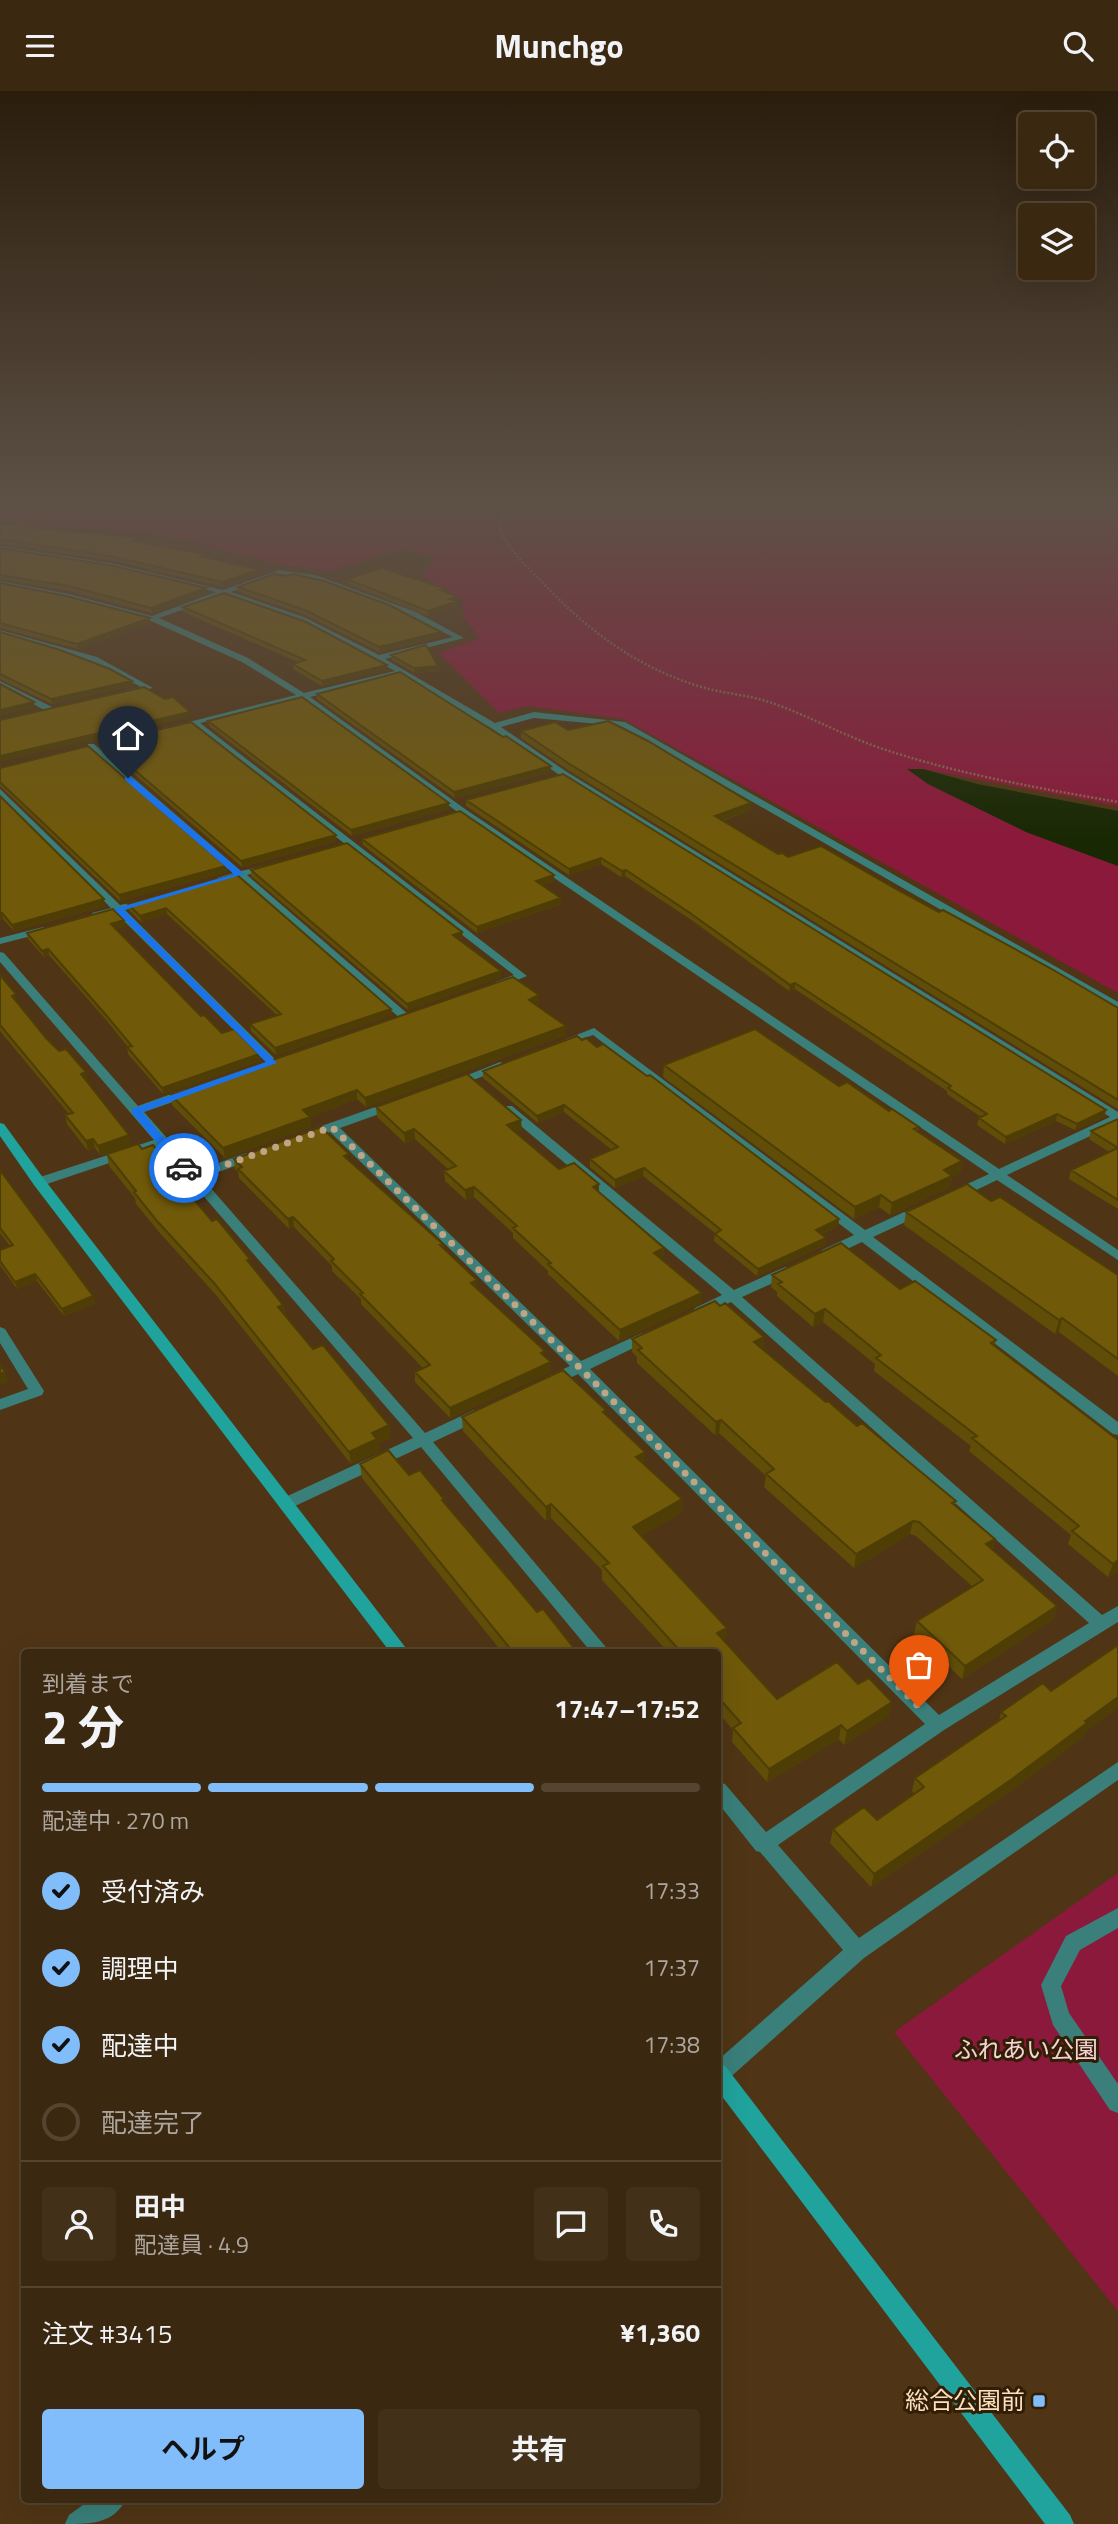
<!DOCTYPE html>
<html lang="ja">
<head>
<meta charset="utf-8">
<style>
  body { margin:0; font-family:"Titillium Web","Noto Sans JP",sans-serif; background:#423019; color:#f1f3f6; height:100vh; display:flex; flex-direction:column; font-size:26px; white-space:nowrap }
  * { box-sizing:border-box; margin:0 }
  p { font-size:23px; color:#aca69f }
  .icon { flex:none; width:38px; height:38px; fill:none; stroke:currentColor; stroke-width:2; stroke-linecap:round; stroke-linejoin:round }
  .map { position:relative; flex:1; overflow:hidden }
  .side { position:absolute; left:21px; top:1558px; width:700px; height:854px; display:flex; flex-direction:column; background:#3b2810; border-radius:7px; box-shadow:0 7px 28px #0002,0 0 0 2px #544430 }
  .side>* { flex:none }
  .controls { position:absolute; left:1018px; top:21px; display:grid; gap:14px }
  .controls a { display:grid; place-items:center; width:77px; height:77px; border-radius:7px; background:#3b2810; box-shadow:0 7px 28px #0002,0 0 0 2px #544430; font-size:35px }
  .pin { position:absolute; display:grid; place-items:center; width:60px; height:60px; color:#fff; margin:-72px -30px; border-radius:50% 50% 50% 0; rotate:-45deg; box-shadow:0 0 7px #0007 }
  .pin .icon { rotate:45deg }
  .courier { position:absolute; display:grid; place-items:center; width:70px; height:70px; margin:-35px; border:5px solid #1a73e8; border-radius:50%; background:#fff; color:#222; box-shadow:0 2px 9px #0007 }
  .overview em { font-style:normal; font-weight:700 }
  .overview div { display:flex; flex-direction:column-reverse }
  .overview { display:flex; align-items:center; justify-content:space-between; height:119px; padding:0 21px }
  h1 { font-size:46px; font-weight:700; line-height:52px }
  .bar { display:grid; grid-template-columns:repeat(4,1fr); gap:10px 7px; align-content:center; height:84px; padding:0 21px }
  .bar i { height:9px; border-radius:5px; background:#544430 }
  .bar .current { background:#81bdfa }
  .bar p { grid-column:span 4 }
  .line { display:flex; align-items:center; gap:18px; padding:0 21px; border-top:2px solid #544430 }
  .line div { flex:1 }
  .round { display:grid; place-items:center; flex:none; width:74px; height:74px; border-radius:7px; background:#423019 }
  ol { padding:0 21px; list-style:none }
  li { display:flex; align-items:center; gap:21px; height:77px }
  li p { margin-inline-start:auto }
  li .icon { padding:7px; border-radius:50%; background:#81bdfa; color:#111; stroke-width:4 }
  li:last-child { color:#aca69f }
  li i { width:38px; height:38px; border:4px solid #544430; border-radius:50% }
  .primary-button { display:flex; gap:14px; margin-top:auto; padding:14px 21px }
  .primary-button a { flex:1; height:80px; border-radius:7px; background:#81bdfa; color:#111; font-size:28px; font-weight:700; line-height:80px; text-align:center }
  .primary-button a+a { background:#423019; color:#f1f3f6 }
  header { display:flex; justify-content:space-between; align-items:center; height:91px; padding:0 21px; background:#3b2810; font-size:32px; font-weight:700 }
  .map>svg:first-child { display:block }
</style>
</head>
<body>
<header><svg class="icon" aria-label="menu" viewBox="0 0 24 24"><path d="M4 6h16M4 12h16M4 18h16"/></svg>Munchgo<svg class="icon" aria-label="search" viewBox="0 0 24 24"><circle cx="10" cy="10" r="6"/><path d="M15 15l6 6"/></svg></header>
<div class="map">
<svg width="1118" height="2433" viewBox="0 0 1118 2433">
  <rect width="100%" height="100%" fill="#4f3515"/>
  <!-- green -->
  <path fill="#8b193b" d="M0 409H1118V715L923 678 928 693 1026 741 1118 775V902L623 628 528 615 499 622 439 562 479 547 463 525V509L422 486 435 466 403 458 330 480 275 473 163 444 0 429Z
    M1118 1782V2220L894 1941Z"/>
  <!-- water -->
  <path fill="#182803" d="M907 678H923L977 693 1118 720V775L1026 741 928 693Z"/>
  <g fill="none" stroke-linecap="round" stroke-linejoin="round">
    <!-- path -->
    <path stroke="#846a4a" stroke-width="2.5" stroke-dasharray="2 2" stroke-linecap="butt" d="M512 409 504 419 500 437C507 459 527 475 542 491 589 541 639 578 705 597 727 603 750 604 772 612 809 625 843 644 880 657 957 683 1038 697 1118 711"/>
    <!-- lane -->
    <path fill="#3a7f7a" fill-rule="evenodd" d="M1118 1817V1837L1080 1859 1061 1895 1069 1922 1118 1993V2022L1110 2019 1053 1934 1041 1894 1066 1845Z"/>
    <!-- street -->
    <path fill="#3a7f7a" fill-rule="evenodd" d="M0 455 115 473 223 499 279 479 315 484 416 521 464 547 385 568 495 632 534 621 625 631 1118 911V919L1114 918 620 635 534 627 501 636 567 681 1118 1021V1032L1007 1084 1118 1159V1169L997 1089 960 1107H950L949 1104 950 1101 989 1083 459 722 302 608 200 632 527 885 503 895H495V891L514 884 192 634 185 632 296 604 242 571 149 529 68 507 0 494V490L69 503 152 525 216 501 115 477 0 459ZM280 483C340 492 399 519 453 546L379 564 304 526 231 501ZM225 504 308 534 395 580 304 602 248 567 159 527ZM401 584 491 637 561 685 1110 1026 999 1078 465 718 310 606Z
      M0 539 97 566 153 597 126 603V599L141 596 91 570 0 543Z
      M0 590 52 616 53 618 46 620 0 595Z
      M88 653H94L241 780 271 773V777L247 784 409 924V928H401L238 787 217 791V787L233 782 88 657Z
      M0 698 120 814 151 808V812L125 819 277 970V974H269L116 822 92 826V822L111 817 0 706Z
      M43 836 48 839 47 841 0 853V847Z
      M0 861 4 862 138 1015 185 998H193L195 1001 193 1004 144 1021 196 1080 246 1062H254L256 1065 254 1068 202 1087 425 1342 474 1319H484L487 1323 484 1327 433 1351 610 1561H591L421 1356 293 1416H281L279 1412 281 1408 413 1347 160 1055 44 1094H34L33 1091 34 1088 154 1049 0 871Z
      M594 937 865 1139 915 1116H925L927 1119 925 1122 873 1146 1118 1331V1344L1113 1343 862 1151 832 1165H822L820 1162 822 1159 854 1144 593 944 562 955 556 952Z
      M500 971 504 973V977L458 995 454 996 448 992Z
      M392 1010 396 1011 398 1014 396 1017 340 1037 581 1270 642 1242H652L654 1245 652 1248 590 1278 939 1624 1089 1532 731 1211 705 1223H695L693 1220 695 1217 722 1204 504 1021 502 1018 504 1015H512L734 1199 785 1176H795L797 1179 795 1182 742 1206 1102 1524 1118 1515V1531L944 1639 778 1754 859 1847 1118 1671V1689L864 1867 726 1990 718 1994V1969L843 1859 760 1761 756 1760 718 1712V1691L725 1693 766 1741 925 1633 578 1283 556 1294H546L544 1290 546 1286 570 1275 330 1041 306 1049 300 1045 302 1042Z
      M0 1236 5 1238 44 1300 42 1304 0 1319V1308L28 1298 0 1252Z
      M91 2408H126C114 2433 90 2433 65 2433L69 2424Z"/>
    <!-- secondary -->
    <path fill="#21a39d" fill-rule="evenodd" d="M0 1032 4 1033 44 1088 409 1561H390L34 1094 0 1045Z
      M718 1972 726 1976 1070 2424 1074 2433H1045L718 2000Z"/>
  </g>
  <!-- wall -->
  <path fill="#604d08" d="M0 433 139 451 258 479V484L223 496 115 470 0 453Z
    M0 457 207 502 152 522 69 500 0 488Z
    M347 488 447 501 458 510V515L428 525 348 493Z
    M0 492 150 532 78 558 0 537Z
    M238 496 441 546 379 561 305 524 239 501Z
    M183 516 388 579 322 595 293 578V573L298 571 183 521Z
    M0 541 133 595 52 613 0 588Z
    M391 564 438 575 439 580 415 582 392 569Z
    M317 603 551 675V681L455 707 317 608Z
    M208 630 449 712V718L352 745 209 635Z
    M568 639 751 719 722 730 778 763 896 798 1118 917V1018L568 679 521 647V640Z
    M103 652 336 750 242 776 104 657Z
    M0 677 226 775 227 781 120 810 0 695Z
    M563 683 1106 1019 1104 1026 1075 1039 1056 1030 1005 1053 977 1034 979 1027 981 1026 947 1003V1000L795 898 789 900 690 828 625 785 621 786 601 773 569 784 466 715V709Z
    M0 705 105 815 14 840 3 828 0 829Z
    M362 748 554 790 542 794 561 813 477 842 363 754Z
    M251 779 462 841 463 847 459 849 501 886 408 919 251 785Z
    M236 783 391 918 392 924 276 964 251 940 250 933 277 924 167 823 141 831 129 819 128 813Z
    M126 835 116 838 201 925 222 942 259 963 260 970 163 1003 128 963 127 956H128L107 930 49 864 44 866 28 848 27 842Z
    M0 884 18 912 46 947 88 990 131 1054 100 1064 95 1057 88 1060 67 1033 65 1024 69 1023 0 940Z
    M539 913 537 914 566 935V944L366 1016 357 1008 310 1026 311 1036 225 1067 172 1014 171 1004Z
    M664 974 839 995 919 1036 918 1041 962 1070 960 1082 952 1086 950 1096 890 1124 879 1116 854 1128 663 986Z
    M483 980 839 1128 838 1135 822 1143 826 1147 825 1154 757 1185 714 1150 715 1142 643 1085 615 1097 590 1076V1068L612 1059 564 1021 538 1032 483 987Z
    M376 1016 522 1039 515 1041 559 1078 599 1093V1101L664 1157 663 1167 662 1168 701 1212 619 1250 548 1183V1180L513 1147V1142L474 1106 466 1109 445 1090 444 1080 448 1078 415 1048 405 1052 377 1026Z
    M1118 1028V1118L1069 1088 1071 1079 1109 1061 1089 1048 1091 1040Z
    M107 1063 170 1075 171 1081 283 1214 285 1223 313 1258 389 1334 390 1347 378 1352 379 1360 351 1373 216 1204 159 1141 136 1113 135 1107 109 1075Z
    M234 1068 350 1070 443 1153 444 1158 477 1189V1197L545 1265 551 1281 450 1327 415 1291V1281L423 1277 361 1213V1208L332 1180V1175L294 1136 289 1138 239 1087 238 1080 235 1078Z
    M0 1079 95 1212 64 1225 37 1190 17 1198 0 1174V1159L10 1155 0 1142Z
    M991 1110 1118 1184V1285L1059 1241 1055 1243 904 1134 906 1121Z
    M772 1184 900 1198 996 1249 995 1254 1118 1480 1108 1486 1068 1453 1071 1444 969 1360 971 1355 874 1280 875 1273 823 1231 813 1236 777 1205V1201L771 1196Z
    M720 1215 764 1246 763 1258 826 1311 956 1410 955 1414 995 1448 992 1459 1057 1515 1053 1528 962 1588 914 1543 917 1530 973 1496 916 1445 910 1443 854 1477 764 1396 766 1385 719 1342 715 1344 637 1272V1266L632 1261V1248Z
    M606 1324 644 1373 682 1408 681 1422 641 1445 727 1537 725 1551 777 1608 889 1625 844 1654 839 1648 767 1691 732 1651 733 1639 718 1621V1561H668L602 1489V1479L551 1427 546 1430 463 1340 462 1326Z
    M360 1373 409 1384 445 1412 537 1521 577 1561H502L362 1387Z
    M1118 1554V1617L1085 1640 1083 1646 1008 1702 871 1796 830 1752 833 1738 877 1729 914 1703 912 1700 915 1687 999 1630 1001 1621 1051 1600Z"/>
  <!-- shaded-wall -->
  <path fill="#4e3e06" d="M258 479V484L223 496 222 491Z
    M206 497 207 502 152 522 151 517Z
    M456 506V511L458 510V515L428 525V520Z
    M150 527V532L78 558 77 553Z
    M441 541V546L379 561V556Z
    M387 574 388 579 322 595V590Z
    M438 575 439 580 415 582 414 577Z
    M132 590 133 595 52 613 51 608Z
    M34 611 35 617 0 624V619Z
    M190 621 191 626 0 671V665Z
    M551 675V681L455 707 454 701Z
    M449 712V718L352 745 351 739Z
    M751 712V719L714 732 715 725Z
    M336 744V750L242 776 241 770Z
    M601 767V773L569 784V778Z
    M226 775 227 781 120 810 119 804Z
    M626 779 625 785 621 786 622 780Z
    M554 784V790L536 796V790Z
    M561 807V813L477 842V836Z
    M104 808 105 815 14 840 12 834Z
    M166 817 167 823 141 831 140 825Z
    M0 822H2L3 828 0 829Z
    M124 829 126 835 112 839 111 833Z
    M462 841 463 847 453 851V844Z
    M48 858 49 864 44 866 42 860Z
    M501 880V886L408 919 407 913Z
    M795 892V898L789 900 790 894Z
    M539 904V913L529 918V909Z
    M391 918 392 924 276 964 275 957Z
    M566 935V944L366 1016 365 1007Z
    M259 963 260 970 163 1003 162 997Z
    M86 981 88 990 83 992 81 983Z
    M357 999V1008L306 1028 310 1026 311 1036 225 1067 223 1057 303 1019Z
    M564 1014V1021L538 1032 537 1025Z
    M1106 1019 1104 1026 1075 1039 1077 1033Z
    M1057 1023 1056 1030 1005 1053 1006 1046Z
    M521 1029 522 1039 508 1044 507 1034Z
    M414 1038 415 1048 405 1052 404 1042Z
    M129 1044 131 1054 100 1064 98 1055Z
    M93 1048 95 1057 88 1060 86 1050Z
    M962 1070 960 1082 952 1086 950 1096 890 1124 892 1112 944 1079Z
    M644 1077 643 1085 615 1097V1089Z
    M599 1093V1104L593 1096Z
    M474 1096V1106L466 1109 465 1099Z
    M881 1104 879 1116 854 1128 855 1116Z
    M293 1126 294 1136 289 1138 288 1128Z
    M839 1128 838 1135 815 1146 816 1139Z
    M826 1147 825 1154 757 1185 758 1178Z
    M664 1157 663 1167 654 1172V1162Z
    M35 1183 37 1190 17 1198 15 1191Z
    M477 1189 478 1199 471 1192Z
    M702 1202 701 1212 619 1250 620 1239Z
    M93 1205 95 1212 64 1225 62 1218Z
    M283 1214 285 1226 278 1216Z
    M825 1218 823 1231 813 1236 815 1223Z
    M1062 1227 1059 1241 1055 1243 1059 1229Z
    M764 1246 763 1259 754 1251Z
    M551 1271V1281L450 1327V1317Z
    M5 1281 8 1291 0 1294V1283Z
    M721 1329 719 1342 715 1344 716 1331Z
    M389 1334 390 1347 378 1352 379 1360 351 1373 349 1361 372 1342Z
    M645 1361 644 1375 636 1366Z
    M682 1408 681 1422 633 1450V1436Z
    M551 1413V1427L546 1430V1416Z
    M913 1430 910 1443 854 1477 856 1463Z
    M995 1448 991 1461 986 1453Z
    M1118 1469V1480L1108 1486 1113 1473Z
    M1057 1515 1053 1528 962 1588 965 1575Z
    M727 1537 726 1551 716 1556 717 1542Z
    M1118 1606V1617L1085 1640 1083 1646 1008 1702 871 1796 874 1783Z
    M892 1611 889 1625 844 1654 847 1640Z
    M841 1634 839 1648 767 1691 769 1678Z"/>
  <!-- building -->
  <path fill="#705909" stroke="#4e3e06" stroke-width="2" d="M0 433 138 447 133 450 204 463 200 465 258 479 222 491 115 466 0 448Z
    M0 457 114 475 206 497 151 517 69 495 0 484Z
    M382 477 447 498 441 499 453 504 456 506 450 508 458 510 428 520 347 488Z
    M274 483 286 485 293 483 324 490 389 514 441 541 379 556 305 519 238 496Z
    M0 492 66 505 150 527 77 553 0 532Z
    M224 502 306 531 387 574 322 590 293 573 305 569 183 516Z
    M0 541 60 559 110 578 132 590 51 608 0 583Z
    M426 554 438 575 414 577 391 564Z
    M400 581 503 646 506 645 551 675 454 701 317 603Z
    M0 593 34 611 0 619Z
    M144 596 165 608 173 606 190 621 0 665V629Z
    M302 606 449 712 351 739 208 630Z
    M608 630 648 650 751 712 715 725 778 763 782 762 788 766 821 755 896 798 939 821 943 819 1050 877 1118 917V1009L568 672 521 640 555 631 568 639Z
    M191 631 336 744 241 770 103 652Z
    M88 655 226 775 119 804 0 691V677Z
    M563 683 1106 1019 1077 1033 1057 1023 1006 1046 979 1027 987 1023 948 997 951 995 795 892 790 894 690 822 626 779 622 780 601 767 569 778 466 709Z
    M0 705 104 808 12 834 2 822H0Z
    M460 720 554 784 536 790 561 807 477 836 362 748Z
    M347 752 462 841 453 844 501 880 407 913 251 779Z
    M236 783 391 918 275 957 250 933 281 923 166 817 140 825 128 813Z
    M113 818 124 829 111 833 201 925 204 924 222 942 234 938 259 963 162 997 127 956 132 955 106 924 48 858 42 860 27 842Z
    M0 884 16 903 12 905 46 947 59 960 66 958 86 981 81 983 129 1044 98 1055 93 1048 86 1050 65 1024 73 1022 0 934Z
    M513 886 539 904 529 909 566 935 365 1007 357 999 303 1019 310 1026 223 1057 171 1004Z
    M755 938 839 995 847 991 889 1020 892 1018 919 1036 914 1038 962 1070 944 1079 952 1085 892 1112 881 1104 855 1116 664 974Z
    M577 945 582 949 586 947 597 956 603 953 647 985 650 984 839 1128 816 1139 826 1147 758 1178 715 1143 721 1139 644 1077 615 1089 590 1068 618 1056 564 1014 537 1025 483 980Z
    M467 983 521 1029 507 1034 559 1078 574 1072 599 1093 593 1096 664 1157 654 1162 702 1202 620 1239 548 1173 551 1172 513 1137 517 1135 474 1096 465 1099 444 1080 456 1075 414 1038 404 1042 376 1016Z
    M1118 1028V1109L1071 1079 1118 1057 1091 1040Z
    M321 1036 349 1063 344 1065 443 1153 440 1154 477 1189 471 1192 545 1260 541 1262 551 1271 450 1317 415 1281 430 1274 360 1203 363 1202 331 1170 334 1168 293 1126 288 1128 238 1078 242 1076 234 1068Z
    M138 1053 142 1058 153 1054 170 1075 167 1076 212 1130 217 1128 250 1168 247 1169 283 1214 278 1216 313 1258 323 1254 389 1334 372 1342 377 1348 349 1361 214 1192 157 1130 134 1101 136 1100 107 1063Z
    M0 1079 93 1205 62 1218 35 1183 15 1191 0 1170V1159L13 1154 0 1137Z
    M967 1093 991 1110 1000 1106 1118 1184V1268L1062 1227 1059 1229 906 1121Z
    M841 1152 900 1198 915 1190 996 1249 991 1252 1118 1349V1469L1113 1473 1072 1440 1079 1435 972 1347 977 1345 876 1267 881 1264 825 1218 815 1223 778 1193 782 1191 772 1184Z
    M715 1210 720 1215 725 1212 764 1246 754 1251 826 1311 828 1310 857 1335 862 1332 956 1410 952 1412 995 1448 986 1453 1057 1515 965 1575 917 1530 983 1489 919 1431 913 1430 856 1463 766 1383 774 1378 721 1329 716 1331 638 1259 642 1257 632 1248Z
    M0 1274 5 1281 0 1283Z
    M563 1279 606 1319 603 1321 645 1361 636 1366 682 1408 633 1436 727 1537 717 1542 777 1608 837 1571 858 1593 869 1587 892 1611 847 1640 841 1634 769 1678 733 1637 741 1632 718 1606V1561H681L603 1475 609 1472 551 1413 546 1416 462 1326Z
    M388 1359 409 1384 420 1379 444 1408 442 1409 537 1521 543 1518 577 1561H513L360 1373Z
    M1118 1554V1606L1085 1630 1087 1632 1012 1688 874 1783 833 1738 864 1716 877 1729 924 1696 915 1687 1006 1625 1001 1621 1043 1592 1051 1600Z"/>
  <!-- sky -->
  <linearGradient id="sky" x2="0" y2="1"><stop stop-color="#2b1d0c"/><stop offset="0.55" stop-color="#5d5146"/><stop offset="1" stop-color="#5d5146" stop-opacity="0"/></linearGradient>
  <rect width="1118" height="749" fill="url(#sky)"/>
  <!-- route -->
  <path fill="#1a73e8" d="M125 686H131L244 783 124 819 277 972 142 1021 188 1075V1079H180L132 1022V1018L266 971 114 818 234 783 125 689Z"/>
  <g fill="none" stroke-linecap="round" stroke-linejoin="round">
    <!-- done -->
    <path stroke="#bfa485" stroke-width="7" stroke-dasharray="0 12.6" d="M184 1077 192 1086 332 1036 580 1277 919 1616"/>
  </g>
  <!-- markers -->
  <rect fill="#81bdfa" stroke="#321e04" stroke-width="2.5" x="1032" y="2303" width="14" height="14" rx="3.5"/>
  <g text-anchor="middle" stroke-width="6" stroke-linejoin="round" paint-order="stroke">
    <!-- near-park labels -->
    <g font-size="24" fill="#f4d3d7" stroke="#321e04">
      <text x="1026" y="1967">ふれあい公園</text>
    </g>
    <!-- near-poi labels -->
    <g font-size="24" fill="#fbe0c1" stroke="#321e04" text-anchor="end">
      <text x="1025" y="2318">総合公園前</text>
    </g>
  </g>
</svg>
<div class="controls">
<a><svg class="icon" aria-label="locate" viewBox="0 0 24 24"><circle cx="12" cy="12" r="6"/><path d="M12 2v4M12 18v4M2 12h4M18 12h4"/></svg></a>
<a><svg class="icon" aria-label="layers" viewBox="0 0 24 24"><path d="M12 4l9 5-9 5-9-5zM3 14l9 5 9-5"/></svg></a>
</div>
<div class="pin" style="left:919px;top:1616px;background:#ea580c"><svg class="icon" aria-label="bag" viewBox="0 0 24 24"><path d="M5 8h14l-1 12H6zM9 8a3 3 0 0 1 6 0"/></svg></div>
<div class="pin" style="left:128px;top:687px;background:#1f2937"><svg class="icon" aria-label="home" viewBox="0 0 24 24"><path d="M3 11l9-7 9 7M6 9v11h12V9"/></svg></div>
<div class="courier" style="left:184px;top:1077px"><svg class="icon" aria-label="car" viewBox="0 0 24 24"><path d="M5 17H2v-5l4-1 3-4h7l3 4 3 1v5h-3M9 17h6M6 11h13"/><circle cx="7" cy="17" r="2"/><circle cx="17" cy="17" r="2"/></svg></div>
<section class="side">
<div class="overview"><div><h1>2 分</h1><p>到着まで</p></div><em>17:47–17:52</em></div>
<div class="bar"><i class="current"></i><i class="current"></i><i class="current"></i><i></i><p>配達中 · 270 m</p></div>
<ol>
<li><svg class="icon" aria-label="check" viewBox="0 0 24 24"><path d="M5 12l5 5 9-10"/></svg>受付済み<p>17:33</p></li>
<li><svg class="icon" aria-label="check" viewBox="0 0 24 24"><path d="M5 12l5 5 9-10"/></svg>調理中<p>17:37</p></li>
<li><svg class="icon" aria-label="check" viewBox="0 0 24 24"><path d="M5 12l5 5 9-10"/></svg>配達中<p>17:38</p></li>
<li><i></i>配達完了</li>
</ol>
<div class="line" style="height:126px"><a class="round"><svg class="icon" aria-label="person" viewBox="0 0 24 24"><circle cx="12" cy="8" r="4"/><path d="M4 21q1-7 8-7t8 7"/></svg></a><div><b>田中</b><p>配達員 · 4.9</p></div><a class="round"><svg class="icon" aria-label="chat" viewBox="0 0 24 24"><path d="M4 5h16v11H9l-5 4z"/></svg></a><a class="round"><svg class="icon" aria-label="phone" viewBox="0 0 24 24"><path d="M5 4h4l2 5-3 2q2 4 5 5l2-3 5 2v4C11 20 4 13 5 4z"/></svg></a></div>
<div class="line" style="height:91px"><div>注文 #3415</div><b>¥1,360</b></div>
<div class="primary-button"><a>ヘルプ</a><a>共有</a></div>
</section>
</div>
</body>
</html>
